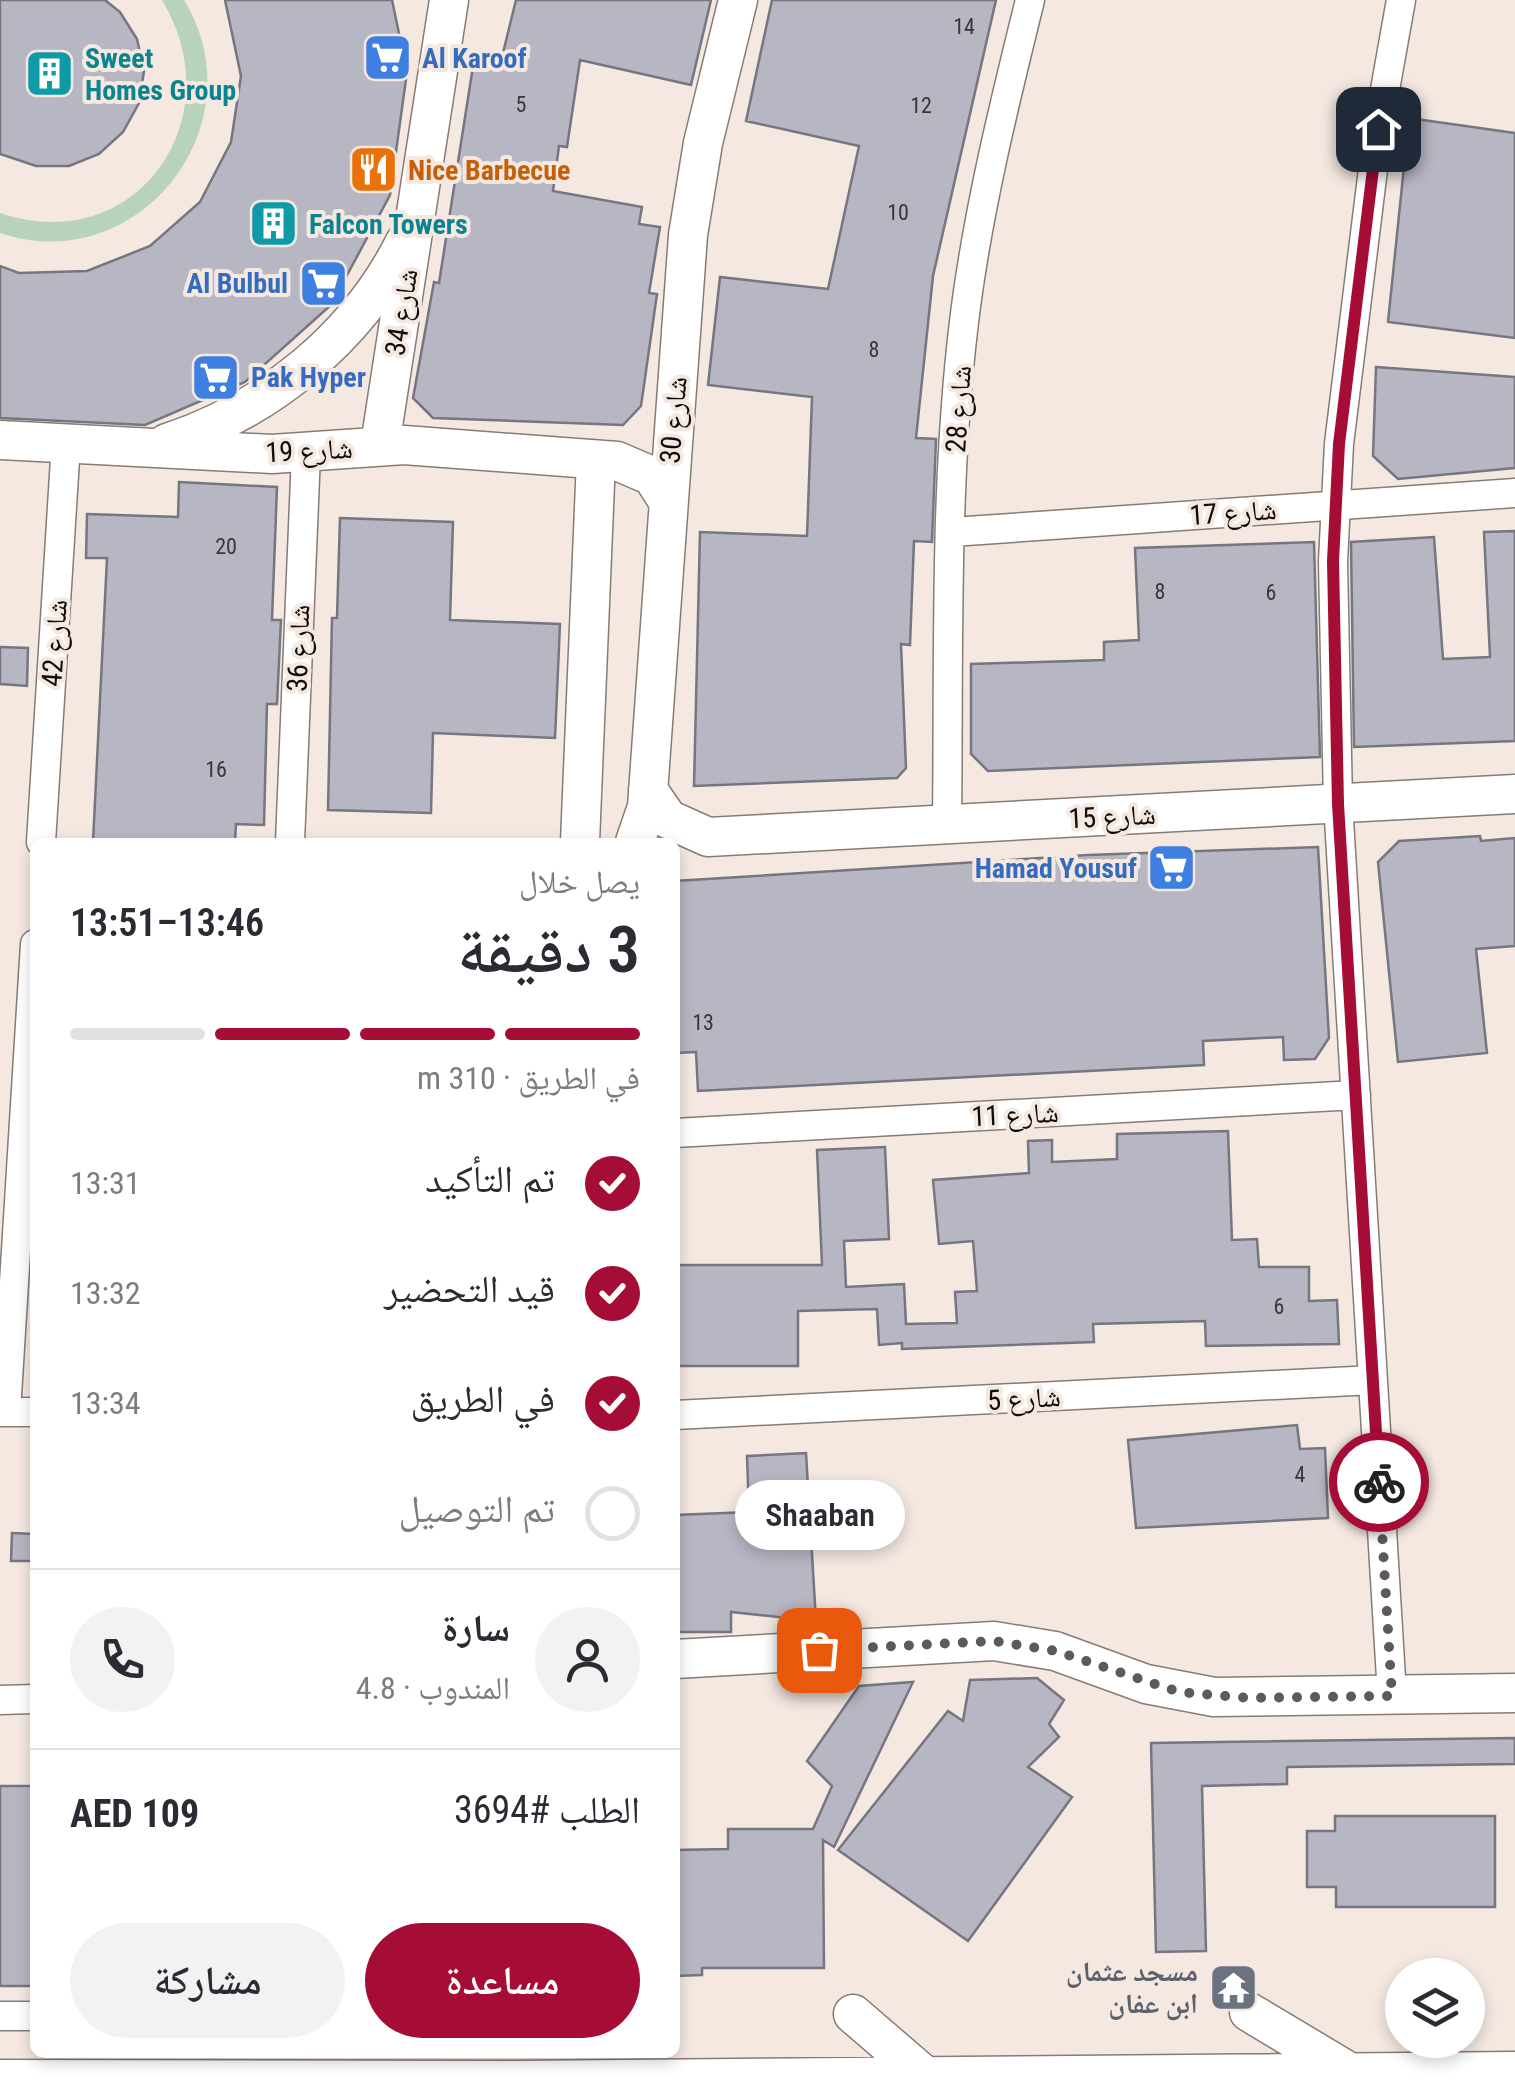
<!DOCTYPE html>
<html lang="ar">
<head>
<meta charset="utf-8">
<style>
  body { margin:0; font-family:"Roboto Condensed","Noto Naskh Arabic",sans-serif; background:#f2f2f3; color:#2b2b33; direction:rtl; height:100vh; display:flex; flex-direction:column; font-size:38px; white-space:nowrap }
  * { box-sizing:border-box; margin:0 }
  p { font-size:32px; color:#7c7c81 }
  .icon { flex:none; width:55px; height:55px; fill:none; stroke:currentColor; stroke-width:2; stroke-linecap:round; stroke-linejoin:round }
  .map { position:relative; flex:1; overflow:hidden; direction:ltr }
  .side { position:absolute; left:30px; top:838px; width:650px; height:1220px; display:flex; flex-direction:column; background:#fff; border-radius:15px; box-shadow:0 5px 15px #0003; direction:rtl }
  .side>* { flex:none }
  .tools { position:absolute; left:1385px; top:1958px; display:grid; gap:20px }
  .tools a { display:grid; place-items:center; width:100px; height:100px; border-radius:50%; background:#fff; box-shadow:0 5px 15px #0003; font-size:50px }
  .pin { position:absolute; display:grid; place-items:center; width:85px; height:85px; color:#fff; margin:-42px; border-radius:20px; box-shadow:0 5px 15px #0006 }
  .courier { position:absolute; display:grid; place-items:center; width:100px; height:100px; margin:-50px; border:8px solid #a60d36; border-radius:50%; background:#fff; color:#222; box-shadow:0 2px 12px #0007 }
  .bubble { position:absolute; height:70px; border-radius:35px; background:#fff; box-shadow:0 5px 15px #0003; font-size:32px; font-weight:600; line-height:70px; text-align:center; direction:rtl }
  .overview em { font-style:normal; font-weight:600 }
  .overview div { display:flex; flex-direction:column-reverse }
  .overview { display:flex; align-items:center; justify-content:space-between; height:170px; padding:0 40px }
  h1 { font-size:65px; font-weight:600; line-height:75px }
  .bar { display:grid; grid-template-columns:repeat(4,1fr); gap:15px 10px; align-content:center; height:120px; padding:0 40px }
  .bar i { height:12px; border-radius:8px; background:#e1e1e2 }
  .bar .selected { background:#a60d36 }
  .bar p { grid-column:span 4 }
  .line { display:flex; align-items:center; gap:25px; padding:0 40px; border-top:2px solid #e1e1e2 }
  .line div { flex:1 }
  .round { display:grid; place-items:center; flex:none; width:105px; height:105px; border-radius:52px; background:#f2f2f3 }
  ol { padding:0 40px; list-style:none }
  li { display:flex; align-items:center; gap:30px; height:110px }
  li p { margin-inline-start:auto }
  li .icon { padding:10px; border-radius:50%; background:#a60d36; color:#fff; stroke-width:4 }
  li:last-child { color:#7c7c81 }
  li i { width:55px; height:55px; border:5px solid #e1e1e2; border-radius:50% }
  .primary-button { display:flex; gap:20px; margin-top:auto; padding:20px 40px }
  .primary-button a { flex:1; height:115px; border-radius:60px; background:#a60d36; color:#fff; font-size:40px; font-weight:600; line-height:115px; text-align:center }
  .primary-button a+a { background:#f2f2f3; color:#2b2b33 }
  .map>svg:first-child { display:block }
</style>
</head>
<body>
<div class="map">
<svg width="1515" height="2088" viewBox="0 0 1515 2088">
  <rect width="100%" height="100%" fill="#f5e8e1"/>
  <!-- green -->
  <path fill="#b7d4ba" d="M162 0H184C260 124 139 280 0 233V213C136 259 234 119 162 0Z"/>
  <!-- building -->
  <path fill="#b7b6c3" stroke="#767681" stroke-width="2.5" d="M0 0H105L120 12 137 39 144 71 139 103 123 132 99 154 69 166H36L0 154Z
    M225 0H392L407 72 390 195 331 305 245 382 145 425 0 418V266L19 273 87 271 150 246 200 202 231 142 241 76Z
    M516 0H711L691 85 580 60 567 147 559 146 553 191 642 207 639 224 660 227 649 293 657 294 641 406 623 425 433 418 413 398 434 282 439 283 474 60 500 65Z
    M772 0H996L933 276 916 438 936 439 932 542 914 541 910 645 901 644 906 768 897 778 694 786 700 532 807 536 812 397 708 385 720 277 828 289 859 146 746 121Z
    M1409 118 1515 133V338L1388 322Z
    M1376 367 1515 377V468L1398 479 1373 456Z
    M179 482 277 487 272 620H281L277 704H267L264 825 236 824 235 842H93L107 558H86L87 514 178 517Z
    M340 518 453 522 450 620 560 624 555 738 433 733 431 813 328 810 332 618H337Z
    M1515 531V741L1354 747 1351 542 1434 537 1443 659 1490 657 1484 532Z
    M1314 542 1320 757 988 771 971 754V664L1104 660V642L1139 640 1135 548Z
    M0 647 28 648 27 686 0 684Z
    M1480 836 1481 841 1515 838V946L1476 949 1487 1053 1398 1062 1378 862 1399 841Z
    M1318 847 1329 1038 1315 1059 1284 1060 1283 1037 1203 1041 1204 1065 698 1091 696 1052 675 1053V881L1088 855Z
    M1228 1131 1232 1240 1257 1239 1259 1267H1309V1301L1337 1300 1339 1344 1206 1346 1205 1321 1093 1324 1094 1342 902 1349V1343L879 1345 877 1309 798 1311V1366H675V1265H822L817 1150 885 1147 889 1239 844 1241 846 1287 904 1284 906 1324 957 1323 955 1292 977 1291 973 1241 939 1244 933 1180 1029 1173 1028 1141 1052 1140V1162L1117 1159V1134Z
    M1297 1425 1300 1449 1325 1448 1328 1518 1136 1528 1128 1440Z
    M806 1453 816 1621 731 1612V1632H675V1515L749 1512 747 1456Z
    M12 1533 35 1534V1561H11Z
    M1037 1678 1064 1700 1049 1724 1059 1737 1028 1767 1072 1797 968 1941 838 1850 948 1711 963 1721 970 1680Z
    M913 1682 834 1847 823 1840 824 1968H702V1975L675 1976V1850L728 1849V1829H813L832 1786 807 1761 859 1686Z
    M1515 1738V1764L1287 1767V1784L1202 1786 1206 1951 1156 1952 1151 1743Z
    M0 1786H35V1986H0Z
    M1335 1816H1495V1907H1336V1887H1307V1831H1335Z"/>
  <g fill="none" stroke-linecap="round" stroke-linejoin="round">
    <defs>
      <path id="street" d="M952 532 1515 493
        M947 825C949 658 944 487 964 322 977 214 1004 105 1030 0
        M41 842 66 443
        M290 842 306 454
        M675 1133 1356 1095
        M0 1412H35
        M6 1412 35 944
        M675 1415 1373 1380
        M1392 1695 1338 803 1333 561 1339 444 1378 129 1401 0
        M0 1700 35 1699
        M0 2016H35"/>
      <path id="secondary" d="M0 440 272 454 404 445 617 461 652 476 666 498
        M167 443C268 410 357 338 405 242
        M380 445 449 0
        M648 790 668 819 708 837 1515 794
        M580 842 596 460
        M635 842 647 807 688 235 703 143 738 0
        M675 1659 994 1641 1055 1651 1146 1684 1214 1697 1515 1693
        M1249 2012 1346 2070
        M853 2014 925 2076
        M0 2079 515 2080 1515 2071"/>
    </defs>
    <!-- street casing -->
    <use href="#street" stroke="#877b74" stroke-width="31"/>
    <!-- secondary casing -->
    <use href="#secondary" stroke="#877b74" stroke-width="41"/>
    <!-- street -->
    <use href="#street" stroke="#fff" stroke-width="28"/>
    <!-- secondary -->
    <use href="#secondary" stroke="#fff" stroke-width="38"/>
  </g>
  <g fill="none" stroke-linecap="round" stroke-linejoin="round">
    <!-- done -->
    <path stroke="#605955" stroke-width="10" stroke-dasharray="0 18" d="M819 1650 994 1641 1056 1651 1179 1692 1248 1698 1392 1696 1379 1482"/>
    <!-- route -->
    <path stroke="#a60d36" stroke-width="12" d="M1378 129 1339 444 1333 561 1338 804 1379 1482"/>
  </g>
  <!-- icons -->
  <defs>
    <symbol id="supermarket-square" viewBox="-11 -11 22 22"><rect x="-9" y="-9" width="18" height="18" rx="4" fill="#3f7fe0" stroke="#f5e8e1"/><path d="M-6-5.5h2.5l.6 2H6L4.5 2H-2.5L-4.4-4H-6ZM-1.5 3.2a1.3 1.3 0 1 0 .1 0ZM3 3.2a1.3 1.3 0 1 0 .1 0Z" fill="#fff"/></symbol>
    <symbol id="building-square" viewBox="-11 -11 22 22"><rect x="-9" y="-9" width="18" height="18" rx="4" fill="#0f9aa8" stroke="#f5e8e1"/><path d="M-4-6H4V6H1V3H-1V6H-4ZM-2.5-4.3h1.7v1.8h-1.7ZM.8-4.3h1.7v1.8H.8ZM-2.5-1h1.7V.8h-1.7ZM.8-1h1.7V.8H.8Z" fill="#fff"/></symbol>
    <symbol id="restaurant-square" viewBox="-11 -11 22 22"><rect x="-9" y="-9" width="18" height="18" rx="4" fill="#e8710a" stroke="#f5e8e1"/><path d="M-5-6h1v4h1v-4h1v4h1v-4h1v5L-1.5 .5V6h-2V.5L-5-1ZM5-6V6H3V1.5H1.5Q1.5-4 5-6Z" fill="#fff"/></symbol>
    <symbol id="temple-square" viewBox="-11 -11 22 22"><rect x="-9" y="-9" width="18" height="18" rx="4" fill="#6b7280" stroke="#f5e8e1"/><path d="M0-6L5-2H3V0L6.5 2.5H4V6H1.5V3h-3V6H-4V2.5H-6.5L-3 0V-2H-5Z" fill="#fff"/></symbol>
  </defs>
  <g fill-rule="evenodd">
    <use href="#supermarket-square" x="360" y="30" width="55" height="55"/>
    <use href="#building-square" x="22" y="46" width="55" height="55"/>
    <use href="#restaurant-square" x="346" y="142" width="55" height="55"/>
    <use href="#building-square" x="246" y="196" width="55" height="55"/>
    <use href="#supermarket-square" x="296" y="256" width="55" height="55"/>
    <use href="#supermarket-square" x="188" y="350" width="55" height="55"/>
    <use href="#supermarket-square" x="1144" y="840" width="55" height="55"/>
    <use href="#temple-square" x="1206" y="1960" width="55" height="55"/>
  </g>
  <g text-anchor="middle" stroke-width="8" stroke-linejoin="round" paint-order="stroke">
    <!-- number labels -->
    <g font-size="22" fill="#3a3638">
      <text x="964" y="34">14</text>
      <text x="521" y="112">5</text>
      <text x="921" y="113">12</text>
      <text x="898" y="220">10</text>
      <text x="874" y="357">8</text>
      <text x="226" y="554">20</text>
      <text x="1160" y="599">8</text>
      <text x="1271" y="600">6</text>
      <text x="216" y="777">16</text>
      <text x="703" y="1030">13</text>
      <text x="1279" y="1314">6</text>
      <text x="1300" y="1482">4</text>
    </g>
    <!-- culture labels -->
    <g font-size="28" font-weight="bold" fill="#0d838f" stroke="#f5e8e1" text-anchor="start">
      <text x="85" y="68">Sweet<tspan x="85" dy="32">Homes Group</tspan></text>
      <text x="309" y="234">Falcon Towers</text>
    </g>
    <!-- shop labels -->
    <g font-size="28" font-weight="bold" fill="#366cbe" stroke="#f5e8e1" text-anchor="start">
      <text x="422" y="68">Al Karoof</text>
      <text x="288" y="293" text-anchor="end">Al Bulbul</text>
      <text x="251" y="387">Pak Hyper</text>
      <text x="1137" y="878" text-anchor="end">Hamad Yousuf</text>
    </g>
    <!-- food labels -->
    <g font-size="28" font-weight="bold" fill="#c56008" stroke="#f5e8e1" text-anchor="start">
      <text x="408" y="180">Nice Barbecue</text>
    </g>
    <!-- street labels -->
    <g font-size="28" fill="#100c09" stroke="#f5e8e1">
      <text transform="translate(401 312) rotate(-81)" y="10">شارع 34</text>
      <text transform="translate(958 409) rotate(-86)" y="10">شارع 28</text>
      <text transform="translate(673 420) rotate(-85)" y="10">شارع 30</text>
      <text transform="translate(309 450) rotate(-3)" y="10">شارع 19</text>
      <text transform="translate(1233 512) rotate(-4)" y="10">شارع 17</text>
      <text transform="translate(54 643) rotate(-86)" y="10">شارع 42</text>
      <text transform="translate(298 648) rotate(-88)" y="10">شارع 36</text>
      <text transform="translate(1112 816) rotate(-3)" y="10">شارع 15</text>
      <text transform="translate(1015 1114) rotate(-3)" y="10">شارع 11</text>
      <text transform="translate(1024 1398) rotate(-3)" y="10">شارع 5</text>
    </g>
    <!-- worship labels -->
    <g font-size="28" font-weight="bold" fill="#5b616d" stroke="#f5e8e1" text-anchor="end">
      <text x="1198" y="1981">مسجد عثمان<tspan x="1198" dy="32">ابن عفان</tspan></text>
    </g>
  </g>
</svg>
<div class="tools">
<a><svg class="icon" aria-label="layers" viewBox="0 0 24 24"><path d="M12 4l9 5-9 5-9-5zM3 14l9 5 9-5"/></svg></a>
</div>
<div class="pin" style="left:819px;top:1650px;background:#ea580c"><svg class="icon" aria-label="bag" viewBox="0 0 24 24"><path d="M5 8h14l-1 12H6zM9 8a3 3 0 0 1 6 0"/></svg></div>
<div class="pin" style="left:1378px;top:129px;background:#1f2937"><svg class="icon" aria-label="home" viewBox="0 0 24 24"><path d="M3 11l9-7 9 7M6 9v11h12V9"/></svg></div>
<div class="courier" style="left:1379px;top:1482px"><svg class="icon" aria-label="bike" viewBox="0 0 24 24"><circle cx="6" cy="16" r="4"/><circle cx="18" cy="16" r="4"/><path d="M6 16l4-8h5l3 8M10 8l3 8H6M13 5h3"/></svg></div>
<div class="bubble" style="left:735px;top:1480px;width:170px">Shaaban</div>
<section class="side">
<div class="overview"><div><h1>3 دقيقة</h1><p>يصل خلال</p></div><em>13:46–13:51</em></div>
<div class="bar"><i class="selected"></i><i class="selected"></i><i class="selected"></i><i></i><p>في الطريق · 310 m</p></div>
<ol>
<li><svg class="icon" aria-label="check" viewBox="0 0 24 24"><path d="M5 12l5 5 9-10"/></svg>تم التأكيد<p>13:31</p></li>
<li><svg class="icon" aria-label="check" viewBox="0 0 24 24"><path d="M5 12l5 5 9-10"/></svg>قيد التحضير<p>13:32</p></li>
<li><svg class="icon" aria-label="check" viewBox="0 0 24 24"><path d="M5 12l5 5 9-10"/></svg>في الطريق<p>13:34</p></li>
<li><i></i>تم التوصيل</li>
</ol>
<div class="line" style="height:180px"><a class="round"><svg class="icon" aria-label="person" viewBox="0 0 24 24"><circle cx="12" cy="8" r="4"/><path d="M4 21q1-7 8-7t8 7"/></svg></a><div><b>سارة</b><p>المندوب · 4.8</p></div><a class="round"><svg class="icon" aria-label="phone" viewBox="0 0 24 24"><path d="M5 4h4l2 5-3 2q2 4 5 5l2-3 5 2v4C11 20 4 13 5 4z"/></svg></a></div>
<div class="line" style="height:130px"><div>الطلب #3694</div><b>AED 109</b></div>
<div class="primary-button"><a>مساعدة</a><a>مشاركة</a></div>
</section>
</div>
</body>
</html>
